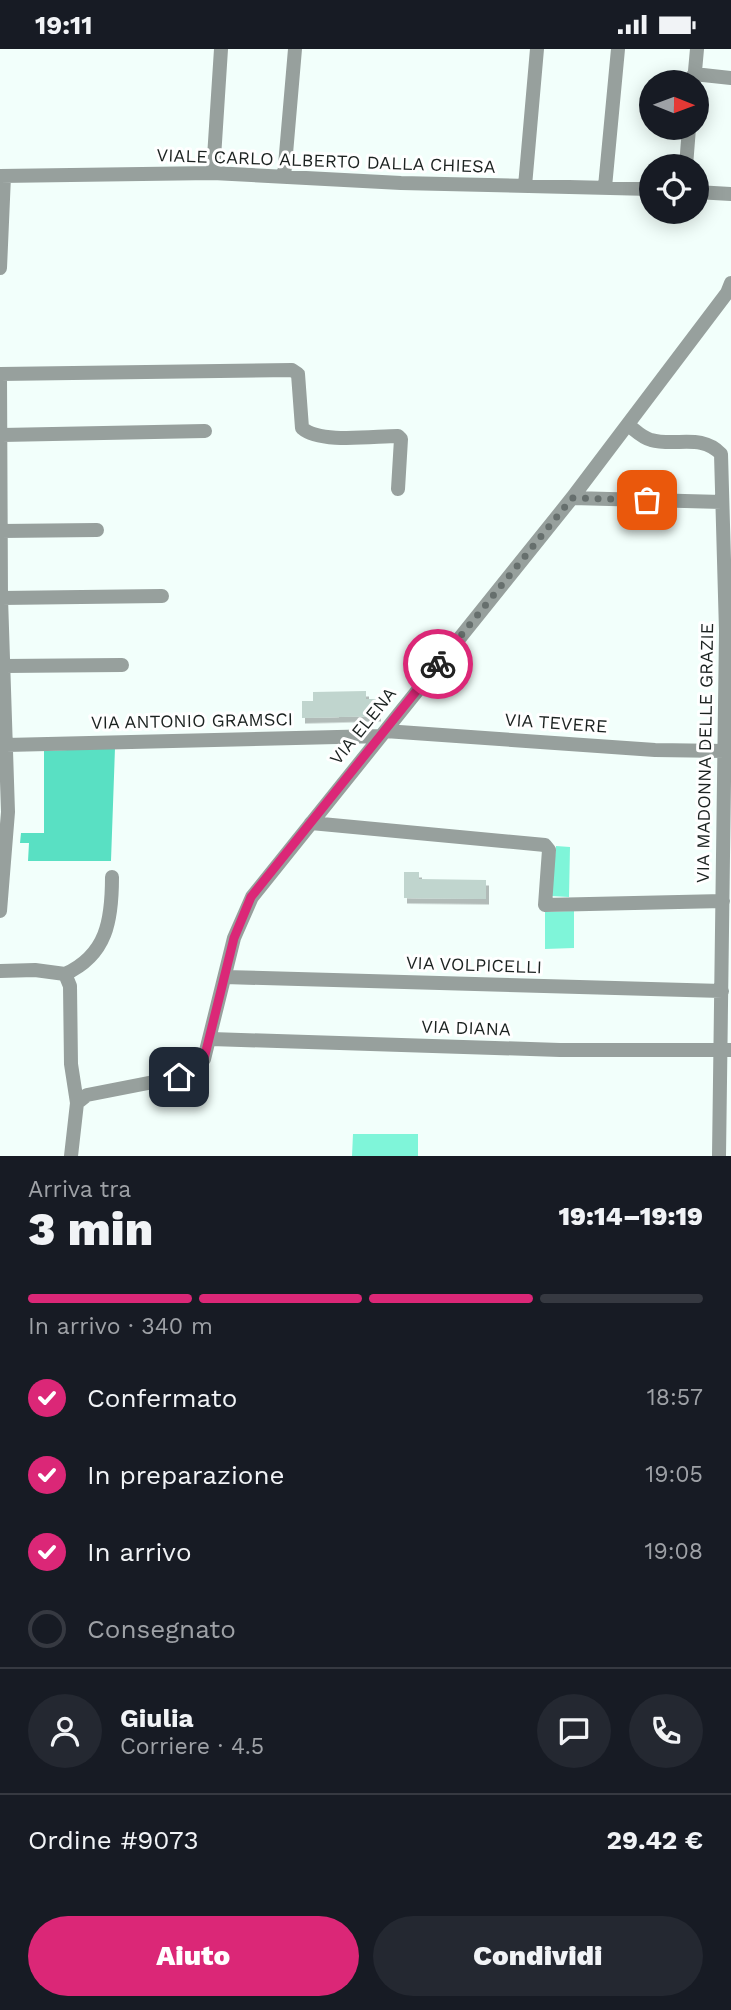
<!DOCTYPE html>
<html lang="it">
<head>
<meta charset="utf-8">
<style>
  body { margin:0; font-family:"Work Sans",sans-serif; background:#242831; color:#f1f3f6; height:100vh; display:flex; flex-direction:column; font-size:26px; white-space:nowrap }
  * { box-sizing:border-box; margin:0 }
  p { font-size:23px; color:#9ea1a6 }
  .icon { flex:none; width:38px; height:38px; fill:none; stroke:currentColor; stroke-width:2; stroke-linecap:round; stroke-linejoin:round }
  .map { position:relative; height:1107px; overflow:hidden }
  .panel { display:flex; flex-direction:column; background:#171b24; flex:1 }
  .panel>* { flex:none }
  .needle { width:46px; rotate:91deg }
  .controls { position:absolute; left:639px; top:21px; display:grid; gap:14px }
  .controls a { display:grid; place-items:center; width:70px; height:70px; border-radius:50%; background:#171b24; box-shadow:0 4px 18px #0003; font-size:35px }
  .pin { position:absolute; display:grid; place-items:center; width:60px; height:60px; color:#fff; margin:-30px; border-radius:14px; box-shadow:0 4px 10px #0006 }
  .courier { position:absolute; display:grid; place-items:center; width:70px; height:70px; margin:-35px; border:5px solid #db2777; border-radius:50%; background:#fff; color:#222; box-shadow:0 2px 9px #0007 }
  .headline em { font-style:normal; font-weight:800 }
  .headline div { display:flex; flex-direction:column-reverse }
  .headline { display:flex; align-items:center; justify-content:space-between; height:119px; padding:0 28px }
  h1 { font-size:46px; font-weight:800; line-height:52px }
  .bar { display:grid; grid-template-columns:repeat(4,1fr); gap:10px 7px; align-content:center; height:84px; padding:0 28px }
  .bar i { height:9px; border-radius:5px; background:#363941 }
  .bar .current { background:#db2777 }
  .bar p { grid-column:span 4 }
  .line { display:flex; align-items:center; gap:18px; padding:0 28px; border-top:2px solid #363941 }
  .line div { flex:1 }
  .round { display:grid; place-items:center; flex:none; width:74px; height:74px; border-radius:37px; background:#242831 }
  ol { padding:0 28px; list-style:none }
  li { display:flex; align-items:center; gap:21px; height:77px }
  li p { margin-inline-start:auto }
  li .icon { padding:7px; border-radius:50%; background:#db2777; color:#fff; stroke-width:4 }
  li:last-child { color:#9ea1a6 }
  li i { width:38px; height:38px; border:4px solid #363941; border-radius:50% }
  .button { display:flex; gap:14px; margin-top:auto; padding:14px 28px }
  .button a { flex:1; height:80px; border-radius:42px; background:#db2777; color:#fff; font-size:28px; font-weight:800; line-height:80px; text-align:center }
  .button a+a { background:#242831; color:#f1f3f6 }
  .status { display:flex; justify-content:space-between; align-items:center; height:49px; padding:0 35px; background:#171b24; direction:ltr }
  .status svg { height:19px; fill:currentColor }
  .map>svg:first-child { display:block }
</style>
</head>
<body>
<div class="status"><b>19:11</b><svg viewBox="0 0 49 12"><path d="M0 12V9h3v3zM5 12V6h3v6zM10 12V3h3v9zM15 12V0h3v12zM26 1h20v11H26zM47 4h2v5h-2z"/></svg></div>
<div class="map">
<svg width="731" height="1107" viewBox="0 0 731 1107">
  <defs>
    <filter id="shadow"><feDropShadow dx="3" dy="5.5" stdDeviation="0" flood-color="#0004"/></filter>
  </defs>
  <rect width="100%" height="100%" fill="#f2fffb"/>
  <!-- green -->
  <path fill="#7ff5d9" d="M556 797 570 798 569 848 551 847Z
    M574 862V899L545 900V863Z
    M353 1085H418V1107H352Z"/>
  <!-- forest -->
  <path fill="#59e0c3" d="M115 699 111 812H28L29 794H20L21 784H44V702Z"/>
  <!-- building -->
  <path fill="#c0d5ce" filter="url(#shadow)" d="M366 642V650H377L378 667 302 669V652H313V643Z
    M404 823H419V830L486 831V850L404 849Z"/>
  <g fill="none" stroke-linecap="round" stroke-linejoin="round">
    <!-- minor -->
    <path stroke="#97a09d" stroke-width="14" d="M694 25 731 29
      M694 33 697 0
      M686 117 689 79
      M213 124 221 0
      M0 127 213 124 401 134 651 140
      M284 128 295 0
      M525 137 537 0
      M605 138 618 0
      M696 143 731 145
      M0 219 4 127
      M0 325 292 321 298 325 302 379C320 395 374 387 398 387L401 390 398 440
      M0 326 1 549 8 763 0 862
      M628 376C635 381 642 389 651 391 676 398 701 384 721 405L726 582 719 1107
      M2 386 205 382
      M572 449 722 453
      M1 482 97 481
      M1 549 162 547
      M4 617 122 616
      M385 682 655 701 725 702
      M6 696 379 687
      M311 774 545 796 549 801 545 856 723 852
      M0 922 35 921 65 925 70 937 71 1015 77 1054
      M65 925C107 906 112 871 112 828
      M225 928 722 942
      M211 990 560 1001H731
      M71 1107 77 1054 87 1046 179 1028 194 1023 204 1010 234 889 252 848 572 449 727 244 731 234"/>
  </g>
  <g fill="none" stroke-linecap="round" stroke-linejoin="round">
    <!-- done -->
    <path stroke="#666f6d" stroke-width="7" stroke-dasharray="0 12.6" d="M438 615 572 449 647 451"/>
    <!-- route -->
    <path stroke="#db2777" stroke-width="9" d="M179 1028 194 1023 204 1010 234 889 251 848 438 615"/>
  </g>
  <g text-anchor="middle" stroke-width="6" stroke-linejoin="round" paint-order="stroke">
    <!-- street labels -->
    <g font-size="18" fill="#1b2220" stroke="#fff">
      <text transform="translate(326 112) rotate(2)" y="6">VIALE CARLO ALBERTO DALLA CHIESA</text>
      <text transform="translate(192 672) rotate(-1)" y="6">VIA ANTONIO GRAMSCI</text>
      <text transform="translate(556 674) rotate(4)" y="6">VIA TEVERE</text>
      <text transform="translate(363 677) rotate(-51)" y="6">VIA ELENA</text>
      <text transform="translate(705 704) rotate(-89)" y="6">VIA MADONNA DELLE GRAZIE</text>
      <text transform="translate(474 916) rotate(2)" y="6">VIA VOLPICELLI</text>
      <text transform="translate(466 979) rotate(2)" y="6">VIA DIANA</text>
    </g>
  </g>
</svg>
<div class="controls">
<a><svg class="needle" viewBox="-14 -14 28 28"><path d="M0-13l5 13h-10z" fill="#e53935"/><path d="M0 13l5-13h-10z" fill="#9ea1a6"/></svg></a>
<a><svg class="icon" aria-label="locate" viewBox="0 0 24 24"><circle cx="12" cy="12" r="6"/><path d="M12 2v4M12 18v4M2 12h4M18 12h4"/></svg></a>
</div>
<div class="pin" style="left:647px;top:451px;background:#ea580c"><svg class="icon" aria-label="bag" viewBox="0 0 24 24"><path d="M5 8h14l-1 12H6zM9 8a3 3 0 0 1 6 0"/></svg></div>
<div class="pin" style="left:179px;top:1028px;background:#1f2937"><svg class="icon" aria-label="home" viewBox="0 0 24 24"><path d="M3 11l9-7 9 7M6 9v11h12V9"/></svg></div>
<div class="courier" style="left:438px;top:615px"><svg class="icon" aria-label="bike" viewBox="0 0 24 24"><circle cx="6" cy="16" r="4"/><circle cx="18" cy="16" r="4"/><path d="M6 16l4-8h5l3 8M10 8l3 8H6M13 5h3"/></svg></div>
</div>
<section class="panel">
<div class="headline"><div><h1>3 min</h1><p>Arriva tra</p></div><em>19:14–19:19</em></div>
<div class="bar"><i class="current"></i><i class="current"></i><i class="current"></i><i></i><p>In arrivo · 340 m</p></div>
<ol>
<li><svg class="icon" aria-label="check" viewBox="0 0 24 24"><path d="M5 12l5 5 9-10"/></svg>Confermato<p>18:57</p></li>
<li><svg class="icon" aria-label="check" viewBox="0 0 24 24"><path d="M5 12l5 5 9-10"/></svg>In preparazione<p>19:05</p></li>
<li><svg class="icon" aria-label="check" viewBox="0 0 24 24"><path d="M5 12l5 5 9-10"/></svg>In arrivo<p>19:08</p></li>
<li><i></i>Consegnato</li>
</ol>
<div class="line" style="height:126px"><a class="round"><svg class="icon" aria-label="person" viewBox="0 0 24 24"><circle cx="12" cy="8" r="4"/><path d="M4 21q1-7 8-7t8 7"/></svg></a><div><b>Giulia</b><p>Corriere · 4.5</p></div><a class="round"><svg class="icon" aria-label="chat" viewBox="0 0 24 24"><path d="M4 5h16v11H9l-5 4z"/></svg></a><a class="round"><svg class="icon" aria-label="phone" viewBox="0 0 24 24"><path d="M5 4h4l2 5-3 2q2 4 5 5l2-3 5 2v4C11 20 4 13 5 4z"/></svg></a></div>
<div class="line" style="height:91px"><div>Ordine #9073</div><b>29.42 €</b></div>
<div class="button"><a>Aiuto</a><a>Condividi</a></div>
</section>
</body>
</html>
